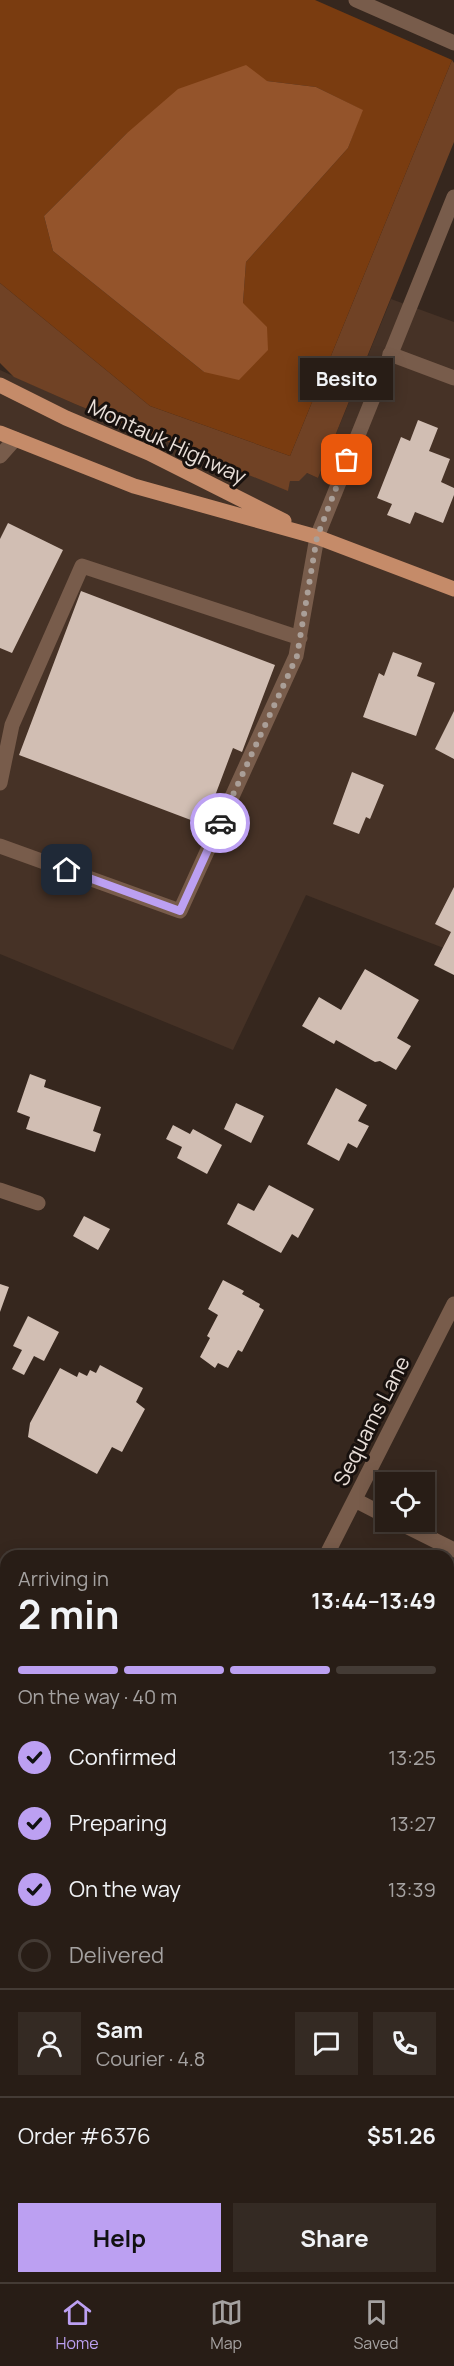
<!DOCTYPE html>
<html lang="en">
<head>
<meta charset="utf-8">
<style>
  body { margin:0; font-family:Manrope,sans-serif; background:#342a23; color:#f1f3f6; height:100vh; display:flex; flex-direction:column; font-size:22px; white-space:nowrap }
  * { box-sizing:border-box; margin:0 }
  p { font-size:20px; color:#a5a2a1 }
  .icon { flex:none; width:33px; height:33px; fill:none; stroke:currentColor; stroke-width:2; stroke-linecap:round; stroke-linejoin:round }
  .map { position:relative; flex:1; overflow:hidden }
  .sheet { position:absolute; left:0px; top:1550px; width:454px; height:734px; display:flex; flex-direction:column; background:#281d16; border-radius:18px 18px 0 0; box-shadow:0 3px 15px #0003,0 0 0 2px #443b35 }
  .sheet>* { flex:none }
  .buttons { position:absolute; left:375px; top:1472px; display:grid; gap:12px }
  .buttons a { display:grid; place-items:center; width:60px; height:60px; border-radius:0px; background:#281d16; box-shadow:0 3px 15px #0003,0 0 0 2px #443b35; font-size:30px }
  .pin { position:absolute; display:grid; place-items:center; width:51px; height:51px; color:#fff; margin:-26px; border-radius:12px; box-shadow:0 3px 9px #0006 }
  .courier { position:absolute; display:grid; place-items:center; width:60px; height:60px; margin:-30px; border:4px solid #bca0f2; border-radius:50%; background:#fff; color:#222; box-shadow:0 2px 8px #0007 }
  .bubble { position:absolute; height:42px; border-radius:0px; background:#281d16; box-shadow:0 3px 15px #0003,0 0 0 2px #443b35; font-size:20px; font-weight:700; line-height:42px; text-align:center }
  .headline em { font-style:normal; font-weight:700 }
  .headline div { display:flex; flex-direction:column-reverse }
  .headline { display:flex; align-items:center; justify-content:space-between; height:102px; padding:0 18px }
  h1 { font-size:39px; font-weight:700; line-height:45px }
  .bar { display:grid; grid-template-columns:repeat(4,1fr); gap:9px 6px; align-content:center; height:72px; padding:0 18px }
  .bar i { height:8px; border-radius:4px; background:#443b35 }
  .bar .selected { background:#bca0f2 }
  .bar p { grid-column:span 4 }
  .line { display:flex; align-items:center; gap:15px; padding:0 18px; border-top:2px solid #443b35 }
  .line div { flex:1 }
  .round { display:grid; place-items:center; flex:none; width:63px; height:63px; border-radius:0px; background:#342a23 }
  ol { padding:0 18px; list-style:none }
  li { display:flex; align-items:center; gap:18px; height:66px }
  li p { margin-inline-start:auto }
  li .icon { padding:6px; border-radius:50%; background:#bca0f2; color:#111; stroke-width:4 }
  li:last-child { color:#a5a2a1 }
  li i { width:33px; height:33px; border:3px solid #443b35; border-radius:50% }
  .cta { display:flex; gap:12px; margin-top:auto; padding:12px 18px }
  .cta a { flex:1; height:69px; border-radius:0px; background:#bca0f2; color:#111; font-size:24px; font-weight:700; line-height:69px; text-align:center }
  .cta a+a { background:#342a23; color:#f1f3f6 }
  .tabs { display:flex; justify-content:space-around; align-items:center; height:84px; border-top:2px solid #443b35; background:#281d16; font-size:16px; color:#a5a2a1 }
  .tabs a { display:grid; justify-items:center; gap:3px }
  .tabs .selected { color:#bca0f2 }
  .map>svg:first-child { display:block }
</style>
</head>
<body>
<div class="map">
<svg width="454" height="2282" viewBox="0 0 454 2282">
  <rect width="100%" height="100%" fill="#36271e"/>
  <!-- built -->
  <path fill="#463226" d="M391 299 454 322V952L306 895 233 1050 0 954V370L75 404 288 490 290 481 307 473 318 478Z"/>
  <!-- green -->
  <path fill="#704225" d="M452 60 454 63V142L318 478 307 473 299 481H290L288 491 75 404 14 377 0 363V283L150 406 290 456Z"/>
  <!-- forest -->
  <path fill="#7a3c10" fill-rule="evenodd" d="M0 0H315L452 60 290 456 150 406 0 283ZM267 81 316 87 362 110 348 148 246 262 243 303 204 372 53 251 44 216 126 134Z"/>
  <!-- water -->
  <path fill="#94542b" d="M246 65 267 81 316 87 363 110 348 148 246 262 243 303 267 327 268 350 239 380 204 372 53 251 44 216 126 134 178 89Z"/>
  <!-- building -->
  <path fill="#d1beb3" d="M418 420 438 428 429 451 450 459 441 482 454 488V495L443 523 415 512 410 524 387 515 392 504 377 498 401 437 410 441Z
    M8 523 63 550 12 653 0 648V539Z
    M81 591 275 665 242 752 233 748 204 825 19 755Z
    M393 652 422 663 417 676 435 683 416 736 363 717 379 673 384 676Z
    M454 711V759L435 749Z
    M352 772 384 785 370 819 366 817 359 834 333 824Z
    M454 887V975L434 965 451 932 435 924Z
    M365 969 419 1000 397 1038 411 1046 396 1070 380 1061 375 1062 336 1040 334 1044 302 1026 319 997 341 1010Z
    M30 1074 46 1080 44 1087 101 1107 93 1131 101 1134 95 1152 26 1129 30 1117 17 1112Z
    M336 1088 367 1105 358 1121 369 1126 357 1148 348 1143 339 1161 307 1144Z
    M236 1103 264 1116 251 1143 224 1129Z
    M173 1125 190 1134 193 1129 222 1145 207 1174 177 1158 182 1147 166 1139Z
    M269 1185 314 1209 298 1238 292 1234 281 1253 227 1224 238 1203 254 1211Z
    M84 1216 110 1229 98 1250 73 1236Z
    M223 1280 244 1291 242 1294 260 1304 259 1307 264 1310 242 1352 238 1350 228 1368 218 1363 215 1368 200 1357 210 1338 207 1336 218 1315 208 1309Z
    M0 1284 9 1287 0 1312Z
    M28 1316 59 1332 44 1361 34 1356 24 1375 12 1369 22 1350 13 1346Z
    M100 1365 143 1388 136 1402 145 1409 122 1452 112 1447 97 1474 28 1437 30 1423 60 1368 77 1377 79 1372 87 1376 90 1370 96 1373Z
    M6 1615V1644L0 1641V1627Z
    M448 1951 454 1954V2035L448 2032Z
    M30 2277H58L56 2282H27Z
    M241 2277H289L282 2282H245Z"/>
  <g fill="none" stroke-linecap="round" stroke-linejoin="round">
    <!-- lane -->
    <path stroke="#785c4b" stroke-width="15" d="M390 354 454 378
      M0 456 15 439
      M0 783 12 725 82 566 300 638
      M0 846 180 911 296 656 317 537"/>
    <!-- street -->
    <path stroke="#785c4b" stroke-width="15" d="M356 0 454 43
      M317 537 454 197
      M0 1190 38 1203
      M355 1500 386 1516
      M396 1521 454 1550
      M326 1556 454 1304
      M0 2028 6 2015
      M448 2145 454 2146
      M386 2277 389 2282"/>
    <!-- primary -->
    <path stroke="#c58b69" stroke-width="15" d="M0 385 66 418 149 453 284 521
      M0 433 134 486 317 537 454 589"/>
  </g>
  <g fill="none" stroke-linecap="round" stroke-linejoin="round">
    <!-- done -->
    <path stroke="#aa9f98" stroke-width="6" stroke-dasharray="0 10.8" d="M220 823 297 656 317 537 347 460"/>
    <!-- route -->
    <path stroke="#bca0f2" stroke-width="8" d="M67 870 180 911 220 823"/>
  </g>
  <g text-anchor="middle" stroke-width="6" stroke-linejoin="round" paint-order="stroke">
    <!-- street labels -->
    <g font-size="21" fill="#e9dfd9" stroke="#18110e">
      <text transform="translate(167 442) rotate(25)" y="7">Montauk Highway</text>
      <text transform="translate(372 1421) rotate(-63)" y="7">Sequams Lane</text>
    </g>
  </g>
</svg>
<div class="buttons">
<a><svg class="icon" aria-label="locate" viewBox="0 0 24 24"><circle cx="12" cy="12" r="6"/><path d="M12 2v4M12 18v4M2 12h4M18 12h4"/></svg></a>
</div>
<div class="pin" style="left:347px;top:460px;background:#ea580c"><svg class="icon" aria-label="bag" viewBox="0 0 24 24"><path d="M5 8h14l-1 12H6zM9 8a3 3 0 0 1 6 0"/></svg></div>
<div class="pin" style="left:67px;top:870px;background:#1f2937"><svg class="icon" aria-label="home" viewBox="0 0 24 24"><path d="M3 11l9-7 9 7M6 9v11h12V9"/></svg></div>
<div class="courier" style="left:220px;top:823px"><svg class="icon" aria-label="car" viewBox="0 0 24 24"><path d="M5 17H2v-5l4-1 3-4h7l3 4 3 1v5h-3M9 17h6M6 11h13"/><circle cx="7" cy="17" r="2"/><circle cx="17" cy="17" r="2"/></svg></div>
<div class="bubble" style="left:300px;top:358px;width:93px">Besito</div>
<section class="sheet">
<div class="headline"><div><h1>2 min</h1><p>Arriving in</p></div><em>13:44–13:49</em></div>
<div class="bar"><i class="selected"></i><i class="selected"></i><i class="selected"></i><i></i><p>On the way · 40 m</p></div>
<ol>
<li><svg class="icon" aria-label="check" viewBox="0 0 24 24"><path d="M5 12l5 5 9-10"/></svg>Confirmed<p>13:25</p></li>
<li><svg class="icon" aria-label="check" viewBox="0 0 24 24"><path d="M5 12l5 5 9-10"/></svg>Preparing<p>13:27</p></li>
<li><svg class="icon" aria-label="check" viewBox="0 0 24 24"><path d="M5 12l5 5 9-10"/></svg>On the way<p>13:39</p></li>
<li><i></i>Delivered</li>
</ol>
<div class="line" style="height:108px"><a class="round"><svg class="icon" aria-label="person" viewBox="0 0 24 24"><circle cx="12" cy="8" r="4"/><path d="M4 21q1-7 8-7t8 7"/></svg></a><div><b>Sam</b><p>Courier · 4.8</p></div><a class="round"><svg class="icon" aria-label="chat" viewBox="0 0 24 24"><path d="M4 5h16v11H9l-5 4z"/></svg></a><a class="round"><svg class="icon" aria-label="phone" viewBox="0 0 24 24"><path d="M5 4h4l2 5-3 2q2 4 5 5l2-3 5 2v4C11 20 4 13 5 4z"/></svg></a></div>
<div class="line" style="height:78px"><div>Order #6376</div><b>$51.26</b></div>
<div class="cta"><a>Help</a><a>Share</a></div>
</section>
</div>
<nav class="tabs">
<a class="selected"><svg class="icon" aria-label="home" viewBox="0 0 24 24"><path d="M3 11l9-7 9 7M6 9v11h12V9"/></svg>Home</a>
<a><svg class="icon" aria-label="map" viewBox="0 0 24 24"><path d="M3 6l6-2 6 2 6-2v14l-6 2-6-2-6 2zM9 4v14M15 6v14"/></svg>Map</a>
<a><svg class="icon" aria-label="saved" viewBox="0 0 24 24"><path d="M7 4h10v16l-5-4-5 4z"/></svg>Saved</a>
</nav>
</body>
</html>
